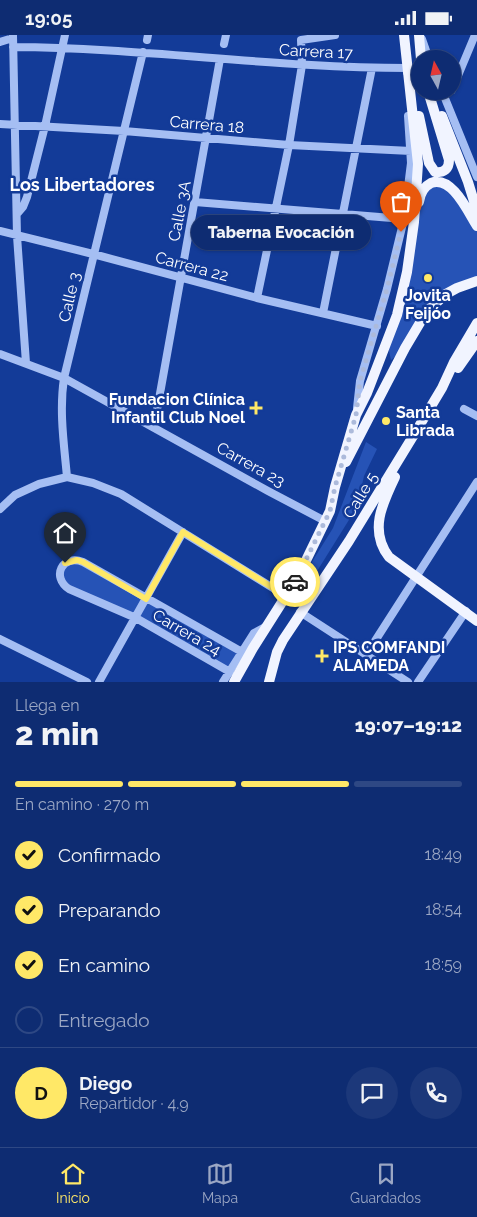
<!DOCTYPE html>
<html lang="es">
<head>
<meta charset="utf-8">
<style>
  body { margin:0; font-family:Raleway,sans-serif; background:#1c387a; color:#f1f3f6; height:100vh; display:flex; flex-direction:column; font-size:19px; white-space:nowrap }
  * { box-sizing:border-box; margin:0 }
  p { font-size:16px; color:#9ba7c4 }
  .icon { flex:none; width:28px; height:28px; fill:none; stroke:currentColor; stroke-width:2; stroke-linecap:round; stroke-linejoin:round }
  .map { position:relative; height:647px; overflow:hidden }
  .panel { display:flex; flex-direction:column; background:#0e2c72; flex:1 }
  .panel>* { flex:none }
  .needle { width:32px; rotate:352deg }
  .controls { position:absolute; left:411px; top:15px; display:grid; gap:10px }
  .controls a { display:grid; place-items:center; width:50px; height:50px; border-radius:50%; background:#0e2c72; box-shadow:0 1px 4px #0004,0 0 0 1px #2e4884; font-size:25px }
  .pin { position:absolute; display:grid; place-items:center; width:42px; height:42px; color:#fff; margin:-51px -21px; border-radius:50% 50% 50% 0; rotate:-45deg; box-shadow:0 0 5px #0007 }
  .pin .icon { rotate:45deg }
  .courier { position:absolute; display:grid; place-items:center; width:50px; height:50px; margin:-25px; border:4px solid #ffe867; border-radius:50%; background:#fff; color:#222; box-shadow:0 1px 6px #0007 }
  .bubble { position:absolute; height:35px; border-radius:18px; background:#0e2c72; box-shadow:0 1px 4px #0004,0 0 0 1px #2e4884; font-size:16px; font-weight:800; line-height:35px; text-align:center }
  .headline em { font-style:normal; font-weight:800 }
  .headline div { display:flex; flex-direction:column-reverse }
  .headline { display:flex; align-items:center; justify-content:space-between; height:85px; padding:0 15px }
  h1 { font-size:32px; font-weight:800; line-height:38px }
  .bar { display:grid; grid-template-columns:repeat(4,1fr); gap:8px 5px; align-content:center; height:60px; padding:0 15px }
  .bar i { height:6px; border-radius:4px; background:#2e4884 }
  .bar .current { background:#ffe867 }
  .bar p { grid-column:span 4 }
  .line { display:flex; align-items:center; gap:12px; padding:0 15px; border-top:1px solid #2e4884 }
  .line div { flex:1 }
  .round { display:grid; place-items:center; flex:none; width:52px; height:52px; border-radius:26px; background:#1c387a }
  ol { padding:0 15px; list-style:none }
  li { display:flex; align-items:center; gap:15px; height:55px }
  li p { margin-inline-start:auto }
  li .icon { padding:5px; border-radius:50%; background:#ffe867; color:#111; stroke-width:4 }
  li:last-child { color:#9ba7c4 }
  li i { width:28px; height:28px; border:2px solid #2e4884; border-radius:50% }
  .status { display:flex; justify-content:space-between; align-items:center; height:35px; padding:0 25px; background:#0e2c72; direction:ltr }
  .status svg { height:14px; fill:currentColor }
  .tabs { display:flex; justify-content:space-around; align-items:center; height:70px; border-top:1px solid #2e4884; background:#0e2c72; font-size:14px; color:#9ba7c4 }
  .tabs a { display:grid; justify-items:center; gap:2px }
  .tabs .current { color:#ffe867 }
  .map>svg:first-child { display:block }
</style>
</head>
<body>
<div class="status"><b>19:05</b><svg viewBox="0 0 49 12"><path d="M0 12V9h3v3zM5 12V6h3v6zM10 12V3h3v9zM15 12V0h3v12zM26 1h20v11H26zM47 4h2v5h-2z"/></svg></div>
<div class="map">
<svg width="477" height="647" viewBox="0 0 477 647">
  <rect width="100%" height="100%" fill="#133b98"/>
  <!-- green -->
  <path fill="#2653b6" d="M444 149 477 191V246L446 259 405 313 391 325 387 307 422 156Z
    M366 407 377 414 364 441 357 472 296 570 289 564 333 493Z
    M77 525 242 617 230 637 136 583 64 550 61 533Z"/>
  <g fill="none" stroke-linecap="round" stroke-linejoin="round">
    <!-- minor -->
    <path stroke="#a5bef3" stroke-width="8" d="M13 0 17 201 26 328
      M422 4 429 24
      M147 5 148 0
      M0 7 13 3
      M224 9 226 0
      M13 12C145 13 276 33 408 33L407 37
      M452 55 475 0
      M442 56 477 142
      M0 89 124 96 289 110 411 116
      M195 167 404 184
      M17 179 23 172 27 162 45 91 65 0
      M0 196 93 219 257 263 377 291
      M257 263 289 110 302 30 301 5 335 0
      M323 278 372 33
      M0 319 64 343 268 456 325 486
      M357 373 360 346 387 254 404 184 411 128 408 81
      M464 374 477 381
      M154 392 220 24
      M67 442C64 409 59 376 64 343L143 17
      M0 474 15 460 39 449 67 442 93 448 121 459 286 561
      M300 577 408 647
      M0 604 87 647
      M366 620 477 447
      M230 637 136 583 69 554C51 542 62 519 83 527L242 617
      M99 647 183 497
      M223 647 254 598 267 591
      M418 647 466 576"/>
    <!-- major -->
    <path stroke="#f1f4ff" stroke-width="10" d="M419 0 421 24
      M419 81 429 128 435 137C444 138 449 134 449 125L428 56
      M442 81 468 147 477 176
      M419 167C420 159 423 152 431 148 452 140 468 177 477 191
      M458 333 477 306
      M346 427 405 313 427 276 446 259 457 253 477 246
      M395 442C382 469 369 496 389 522L477 586
      M234 647 253 613 298 542 330 476 335 452 356 380 367 358 397 280 407 237 414 187 418 129 404 0
      M269 647 277 617 283 605 349 506 415 398 442 353 454 327 477 288"/>
  </g>
  <g fill="none" stroke-linecap="round" stroke-linejoin="round">
    <!-- done -->
    <path stroke="#acbadb" stroke-width="5" stroke-dasharray="0 9" d="M295 547 330 476 335 452 356 380 360 346 387 254 401 197"/>
    <!-- route -->
    <path stroke="#ffe867" stroke-width="6" d="M65 528 77 525 83 527 146 564 183 497 286 561 295 547"/>
  </g>
  <!-- markers -->
  <g fill="#ffe867" stroke="#133b98" stroke-width="2">
    <circle cx="428" cy="243" r="5"/>
    <path d="M253.5 365.5h5v5h5v5h-5v5h-5v-5h-5v-5h5z"/>
    <circle cx="386" cy="386" r="5"/>
    <path d="M319.5 613.5h5v5h5v5h-5v5h-5v-5h-5v-5h5z"/>
  </g>
  <g text-anchor="middle" stroke-width="5" stroke-linejoin="round" paint-order="stroke">
    <!-- street labels -->
    <g font-size="16" fill="#fff" stroke="#133b98">
      <text transform="translate(316 16) rotate(3)" y="6">Carrera 17</text>
      <text transform="translate(207 89) rotate(5)" y="6">Carrera 18</text>
      <text transform="translate(179 176) rotate(-79)" y="6">Calle 3A</text>
      <text transform="translate(192 231) rotate(15)" y="6">Carrera 22</text>
      <text transform="translate(69 262) rotate(-77)" y="6">Calle 3</text>
      <text transform="translate(251 429) rotate(29)" y="6">Carrera 23</text>
      <text transform="translate(360 460) rotate(-59)" y="6">Calle 5</text>
      <text transform="translate(187 597) rotate(30)" y="6">Carrera 24</text>
    </g>
    <!-- poi labels -->
    <g font-size="16" font-weight="bold" fill="#fff" stroke="#133b98" text-anchor="start">
      <text x="428" y="266" text-anchor="middle">Jovita<tspan x="428" dy="18">Feijóo</tspan></text>
      <text x="245" y="370" text-anchor="end">Fundacion Clínica<tspan x="245" dy="18">Infantil Club Noel</tspan></text>
      <text x="396" y="383">Santa<tspan x="396" dy="18">Librada</tspan></text>
      <text x="333" y="618">IPS COMFANDI<tspan x="333" dy="18">ALAMEDA</tspan></text>
    </g>
    <!-- neighbourhood labels -->
    <g font-size="18" font-weight="bold" fill="#fff" stroke="#133b98">
      <text x="82" y="156">Los Libertadores</text>
    </g>
  </g>
</svg>
<div class="controls">
<a><svg class="needle" viewBox="-14 -14 28 28"><path d="M0-13l5 13h-10z" fill="#e53935"/><path d="M0 13l5-13h-10z" fill="#9ba7c4"/></svg></a>
</div>
<div class="pin" style="left:401px;top:197px;background:#ea580c"><svg class="icon" aria-label="bag" viewBox="0 0 24 24"><path d="M5 8h14l-1 12H6zM9 8a3 3 0 0 1 6 0"/></svg></div>
<div class="pin" style="left:65px;top:528px;background:#1f2937"><svg class="icon" aria-label="home" viewBox="0 0 24 24"><path d="M3 11l9-7 9 7M6 9v11h12V9"/></svg></div>
<div class="courier" style="left:295px;top:547px"><svg class="icon" aria-label="car" viewBox="0 0 24 24"><path d="M5 17H2v-5l4-1 3-4h7l3 4 3 1v5h-3M9 17h6M6 11h13"/><circle cx="7" cy="17" r="2"/><circle cx="17" cy="17" r="2"/></svg></div>
<div class="bubble" style="left:191px;top:180px;width:180px">Taberna Evocación</div>
</div>
<section class="panel">
<div class="headline"><div><h1>2 min</h1><p>Llega en</p></div><em>19:07–19:12</em></div>
<div class="bar"><i class="current"></i><i class="current"></i><i class="current"></i><i></i><p>En camino · 270 m</p></div>
<ol>
<li><svg class="icon" aria-label="check" viewBox="0 0 24 24"><path d="M5 12l5 5 9-10"/></svg>Confirmado<p>18:49</p></li>
<li><svg class="icon" aria-label="check" viewBox="0 0 24 24"><path d="M5 12l5 5 9-10"/></svg>Preparando<p>18:54</p></li>
<li><svg class="icon" aria-label="check" viewBox="0 0 24 24"><path d="M5 12l5 5 9-10"/></svg>En camino<p>18:59</p></li>
<li><i></i>Entregado</li>
</ol>
<div class="line" style="height:90px"><b class="round" style="background:#ffe867;color:#111">D</b><div><b>Diego</b><p>Repartidor · 4.9</p></div><a class="round"><svg class="icon" aria-label="chat" viewBox="0 0 24 24"><path d="M4 5h16v11H9l-5 4z"/></svg></a><a class="round"><svg class="icon" aria-label="phone" viewBox="0 0 24 24"><path d="M5 4h4l2 5-3 2q2 4 5 5l2-3 5 2v4C11 20 4 13 5 4z"/></svg></a></div>
</section>
<nav class="tabs">
<a class="current"><svg class="icon" aria-label="home" viewBox="0 0 24 24"><path d="M3 11l9-7 9 7M6 9v11h12V9"/></svg>Inicio</a>
<a><svg class="icon" aria-label="map" viewBox="0 0 24 24"><path d="M3 6l6-2 6 2 6-2v14l-6 2-6-2-6 2zM9 4v14M15 6v14"/></svg>Mapa</a>
<a><svg class="icon" aria-label="saved" viewBox="0 0 24 24"><path d="M7 4h10v16l-5-4-5 4z"/></svg>Guardados</a>
</nav>
</body>
</html>
